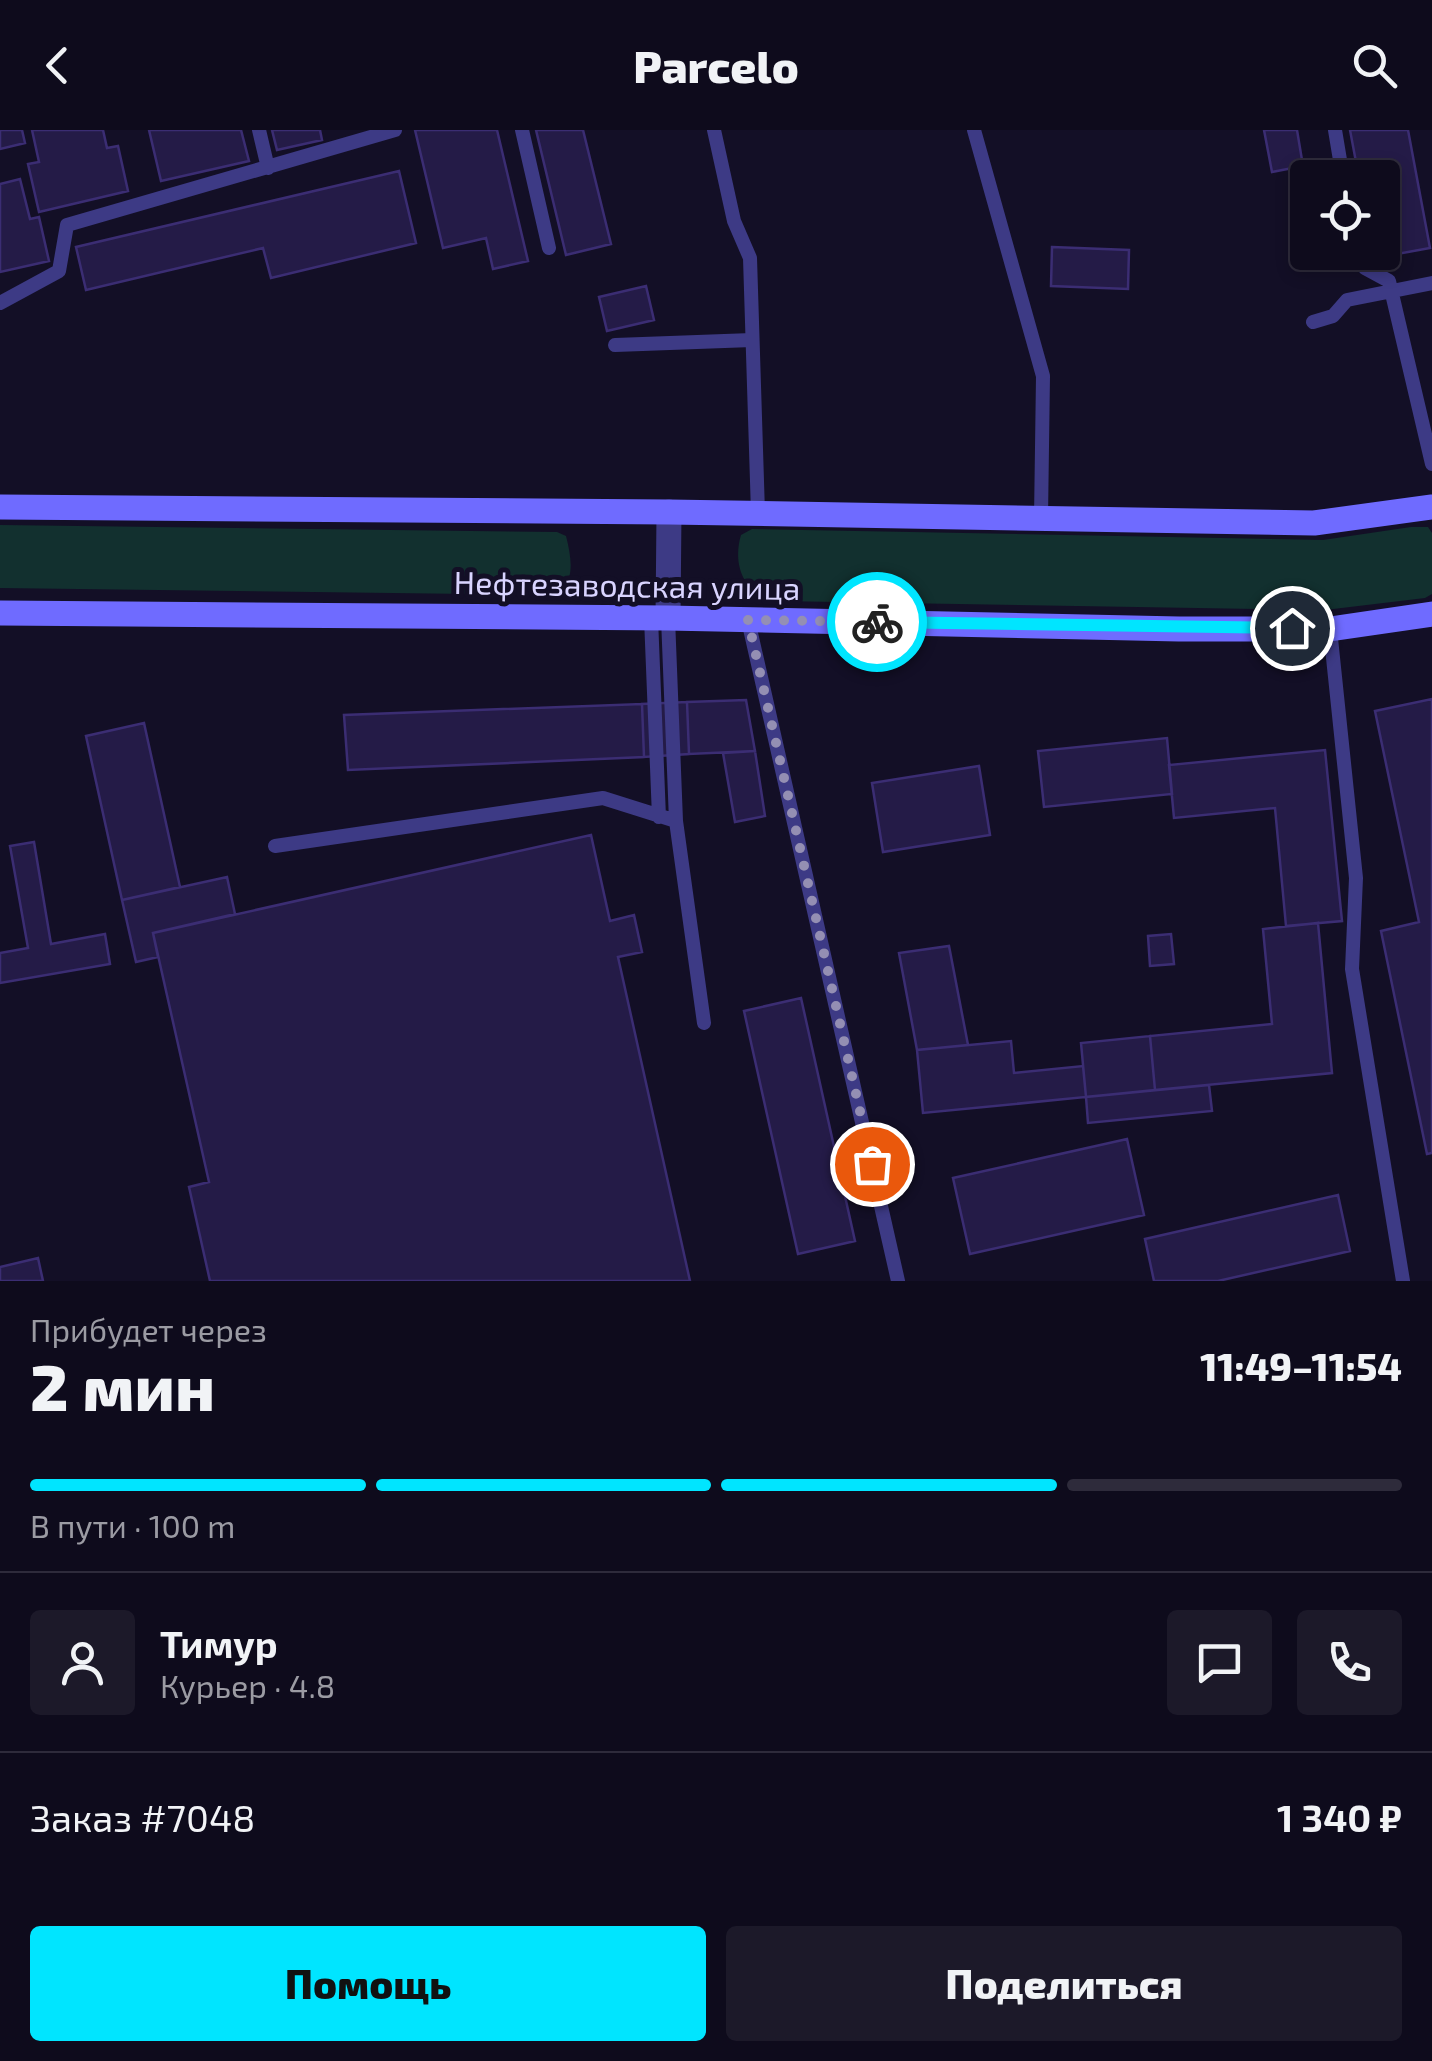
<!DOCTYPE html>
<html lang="ru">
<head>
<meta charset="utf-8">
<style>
  body { margin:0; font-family:"Exo 2",sans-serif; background:#1c1929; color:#f1f3f6; height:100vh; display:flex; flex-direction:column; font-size:38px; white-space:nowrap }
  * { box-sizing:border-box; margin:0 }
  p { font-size:32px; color:#9b9ba3 }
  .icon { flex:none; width:55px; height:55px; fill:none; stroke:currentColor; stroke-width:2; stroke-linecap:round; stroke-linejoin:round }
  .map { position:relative; height:1151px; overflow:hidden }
  .side { display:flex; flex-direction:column; background:#0e0b1c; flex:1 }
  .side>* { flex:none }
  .fabs { position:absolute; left:1290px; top:30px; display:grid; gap:20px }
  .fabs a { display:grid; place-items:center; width:110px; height:110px; border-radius:10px; background:#0e0b1c; box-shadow:0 5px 15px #0003,0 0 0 2px #2e2b3b; font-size:50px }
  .pin { position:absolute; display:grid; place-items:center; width:85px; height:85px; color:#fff; margin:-42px; border:5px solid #fff; border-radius:50%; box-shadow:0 2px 10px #0007 }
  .courier { position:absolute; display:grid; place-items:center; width:100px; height:100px; margin:-50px; border:8px solid #00e5ff; border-radius:50%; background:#fff; color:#222; box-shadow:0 2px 12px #0007 }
  .overview em { font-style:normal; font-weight:800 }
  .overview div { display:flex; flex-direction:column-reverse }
  .overview { display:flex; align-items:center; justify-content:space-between; height:170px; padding:0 30px }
  h1 { font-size:65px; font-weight:800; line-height:75px }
  .bar { display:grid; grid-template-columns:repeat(4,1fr); gap:15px 10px; align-content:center; height:120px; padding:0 30px }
  .bar i { height:12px; border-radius:8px; background:#2e2b3b }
  .bar .current { background:#00e5ff }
  .bar p { grid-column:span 4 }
  .line { display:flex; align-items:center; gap:25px; padding:0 30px; border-top:2px solid #2e2b3b }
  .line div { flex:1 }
  .round { display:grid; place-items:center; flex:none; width:105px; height:105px; border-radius:10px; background:#1c1929 }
  .action { display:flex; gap:20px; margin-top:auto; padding:20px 30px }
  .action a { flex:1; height:115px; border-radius:10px; background:#00e5ff; color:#111; font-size:40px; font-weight:800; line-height:115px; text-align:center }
  .action a+a { background:#1c1929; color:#f1f3f6 }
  header { display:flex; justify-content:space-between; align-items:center; height:130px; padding:0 30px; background:#0e0b1c; font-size:45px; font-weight:800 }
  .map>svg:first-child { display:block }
</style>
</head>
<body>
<header><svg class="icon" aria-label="back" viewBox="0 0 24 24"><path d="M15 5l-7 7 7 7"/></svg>Parcelo<svg class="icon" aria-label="search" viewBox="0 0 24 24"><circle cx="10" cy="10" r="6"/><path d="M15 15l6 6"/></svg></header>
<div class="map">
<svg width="1432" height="1151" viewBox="0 0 1432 1151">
  <rect width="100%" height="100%" fill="#130f26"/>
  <!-- green -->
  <path fill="#12302f" d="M0 395 557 402 566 406C572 430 577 458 549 465L0 458Z
    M1411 397H1428L1432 403V464L1425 468 1325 480 777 471C744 466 732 435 741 405L752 399 1323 410Z"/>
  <!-- building -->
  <path fill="#241b47" stroke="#3b2d73" stroke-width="2.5" d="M0 0H22L25 13 0 19Z
    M32 0H103L107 18 118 16 128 61 39 82 28 34 39 32Z
    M149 0H241L249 31 161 51Z
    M272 0H320L322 10 277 20Z
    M415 0H497L528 131 493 139 486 108 443 118Z
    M536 0H583L611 114 566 125Z
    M1264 0H1297L1303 36 1272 42Z
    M1350 0H1408L1430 118 1375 128 1374 122H1382V48H1359Z
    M399 41 416 113 271 148 263 118 86 160 76 117Z
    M20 49 30 89 39 87 49 131 0 142V54Z
    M1308 69V122H1333L1335 129 1304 135 1291 72Z
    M1052 117 1129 120 1128 159 1051 156Z
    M646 156 654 190 607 201 599 167Z
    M1432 569V1023L1427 1024 1381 801 1419 792 1375 581Z
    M746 570 755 621 689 624 687 572Z
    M687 572 689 624 644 627 642 574Z
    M642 574 644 627 348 640 344 585Z
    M144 593 180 757 122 770 86 606Z
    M1167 608 1172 664 1044 677 1038 621Z
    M1325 620 1342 791 1286 796 1275 678 1174 688 1169 635Z
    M755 621 765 686 735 692 723 623Z
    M979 636 990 705 883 722 872 653Z
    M591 705 610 791 634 785 642 822 618 827 690 1151H210L189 1057 209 1052 153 803Z
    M34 712 51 814 105 804 110 834 0 853V823L28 818 10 716Z
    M227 747 235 784 153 803 158 827 136 832 122 770Z
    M1318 793 1332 943 1155 960 1150 906 1272 894 1263 799Z
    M1171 804 1174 834 1150 836 1148 806Z
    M949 816 968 915 917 920 899 823Z
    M801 868 855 1111 798 1124 744 881Z
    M1150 906 1155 960 1086 967 1081 913Z
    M1011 911 1014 943 1083 936 1086 967 923 983 917 920Z
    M1209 955 1212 981 1088 993 1086 967Z
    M1127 1009 1144 1085 970 1124 953 1048Z
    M1338 1065 1350 1121 1218 1151H1154L1145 1109Z
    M38 1128 43 1151H0V1137Z"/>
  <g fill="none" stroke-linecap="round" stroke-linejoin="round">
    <!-- service -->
    <path stroke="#3d3a85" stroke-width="14" d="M259 0 268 38
      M522 0 549 118
      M714 0 734 91 750 128 758 383
      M974 0 1043 246 1041 388
      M1335 0 1343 48
      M1359 122 1365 138 1389 151 1432 334
      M0 173 59 141 67 95 395 0
      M1313 192 1333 186 1347 170 1432 153
      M615 215 752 210
      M651 488 659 687
      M668 488 676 691 704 893
      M748 490 898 1151
      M1330 499 1356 748 1352 839 1403 1151
      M275 716 603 668 676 691"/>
    <!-- tertiary -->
    <path stroke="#3d3a85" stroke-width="25" d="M668 488 669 382"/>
    <!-- secondary -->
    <path stroke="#6f6bff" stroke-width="25" d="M0 377 669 382 1314 393 1432 377
      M0 483 668 488 1179 499H1330L1432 484"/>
  </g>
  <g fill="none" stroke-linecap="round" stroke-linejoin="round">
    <!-- done -->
    <path stroke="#948fb3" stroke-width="10" stroke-dasharray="0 18" d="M872 1034 748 490 877 492"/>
    <!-- route -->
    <path stroke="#00e5ff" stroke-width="12" d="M877 492 1292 498"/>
  </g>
  <g text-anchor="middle" stroke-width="10" stroke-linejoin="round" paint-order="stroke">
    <!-- street labels -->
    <g font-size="32" fill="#d9d4ff" stroke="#130f26">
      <text transform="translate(627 456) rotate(1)" y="11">Нефтезаводская улица</text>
    </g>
  </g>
</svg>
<div class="fabs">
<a><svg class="icon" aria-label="locate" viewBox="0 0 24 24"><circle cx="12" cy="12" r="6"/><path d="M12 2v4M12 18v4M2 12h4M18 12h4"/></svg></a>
</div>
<div class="pin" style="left:872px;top:1034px;background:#ea580c"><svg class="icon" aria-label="bag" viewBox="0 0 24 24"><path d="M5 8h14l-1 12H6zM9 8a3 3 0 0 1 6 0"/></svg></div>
<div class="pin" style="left:1292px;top:498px;background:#1f2937"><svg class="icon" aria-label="home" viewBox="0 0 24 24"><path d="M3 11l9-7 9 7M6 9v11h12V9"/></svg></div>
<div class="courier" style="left:877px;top:492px"><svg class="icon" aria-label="bike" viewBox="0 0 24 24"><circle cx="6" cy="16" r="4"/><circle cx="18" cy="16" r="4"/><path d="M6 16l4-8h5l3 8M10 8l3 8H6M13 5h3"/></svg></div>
</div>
<section class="side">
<div class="overview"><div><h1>2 мин</h1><p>Прибудет через</p></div><em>11:49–11:54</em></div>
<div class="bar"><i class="current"></i><i class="current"></i><i class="current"></i><i></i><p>В пути · 100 m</p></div>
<div class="line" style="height:180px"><a class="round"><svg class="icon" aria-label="person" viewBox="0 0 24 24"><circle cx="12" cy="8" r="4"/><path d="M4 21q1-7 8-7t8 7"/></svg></a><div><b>Тимур</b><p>Курьер · 4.8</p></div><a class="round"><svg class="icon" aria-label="chat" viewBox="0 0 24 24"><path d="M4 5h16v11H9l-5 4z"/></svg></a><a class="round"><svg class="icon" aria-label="phone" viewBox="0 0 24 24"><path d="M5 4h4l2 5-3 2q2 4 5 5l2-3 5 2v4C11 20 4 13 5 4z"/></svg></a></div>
<div class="line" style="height:130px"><div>Заказ #7048</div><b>1 340 ₽</b></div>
<div class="action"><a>Помощь</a><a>Поделиться</a></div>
</section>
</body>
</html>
